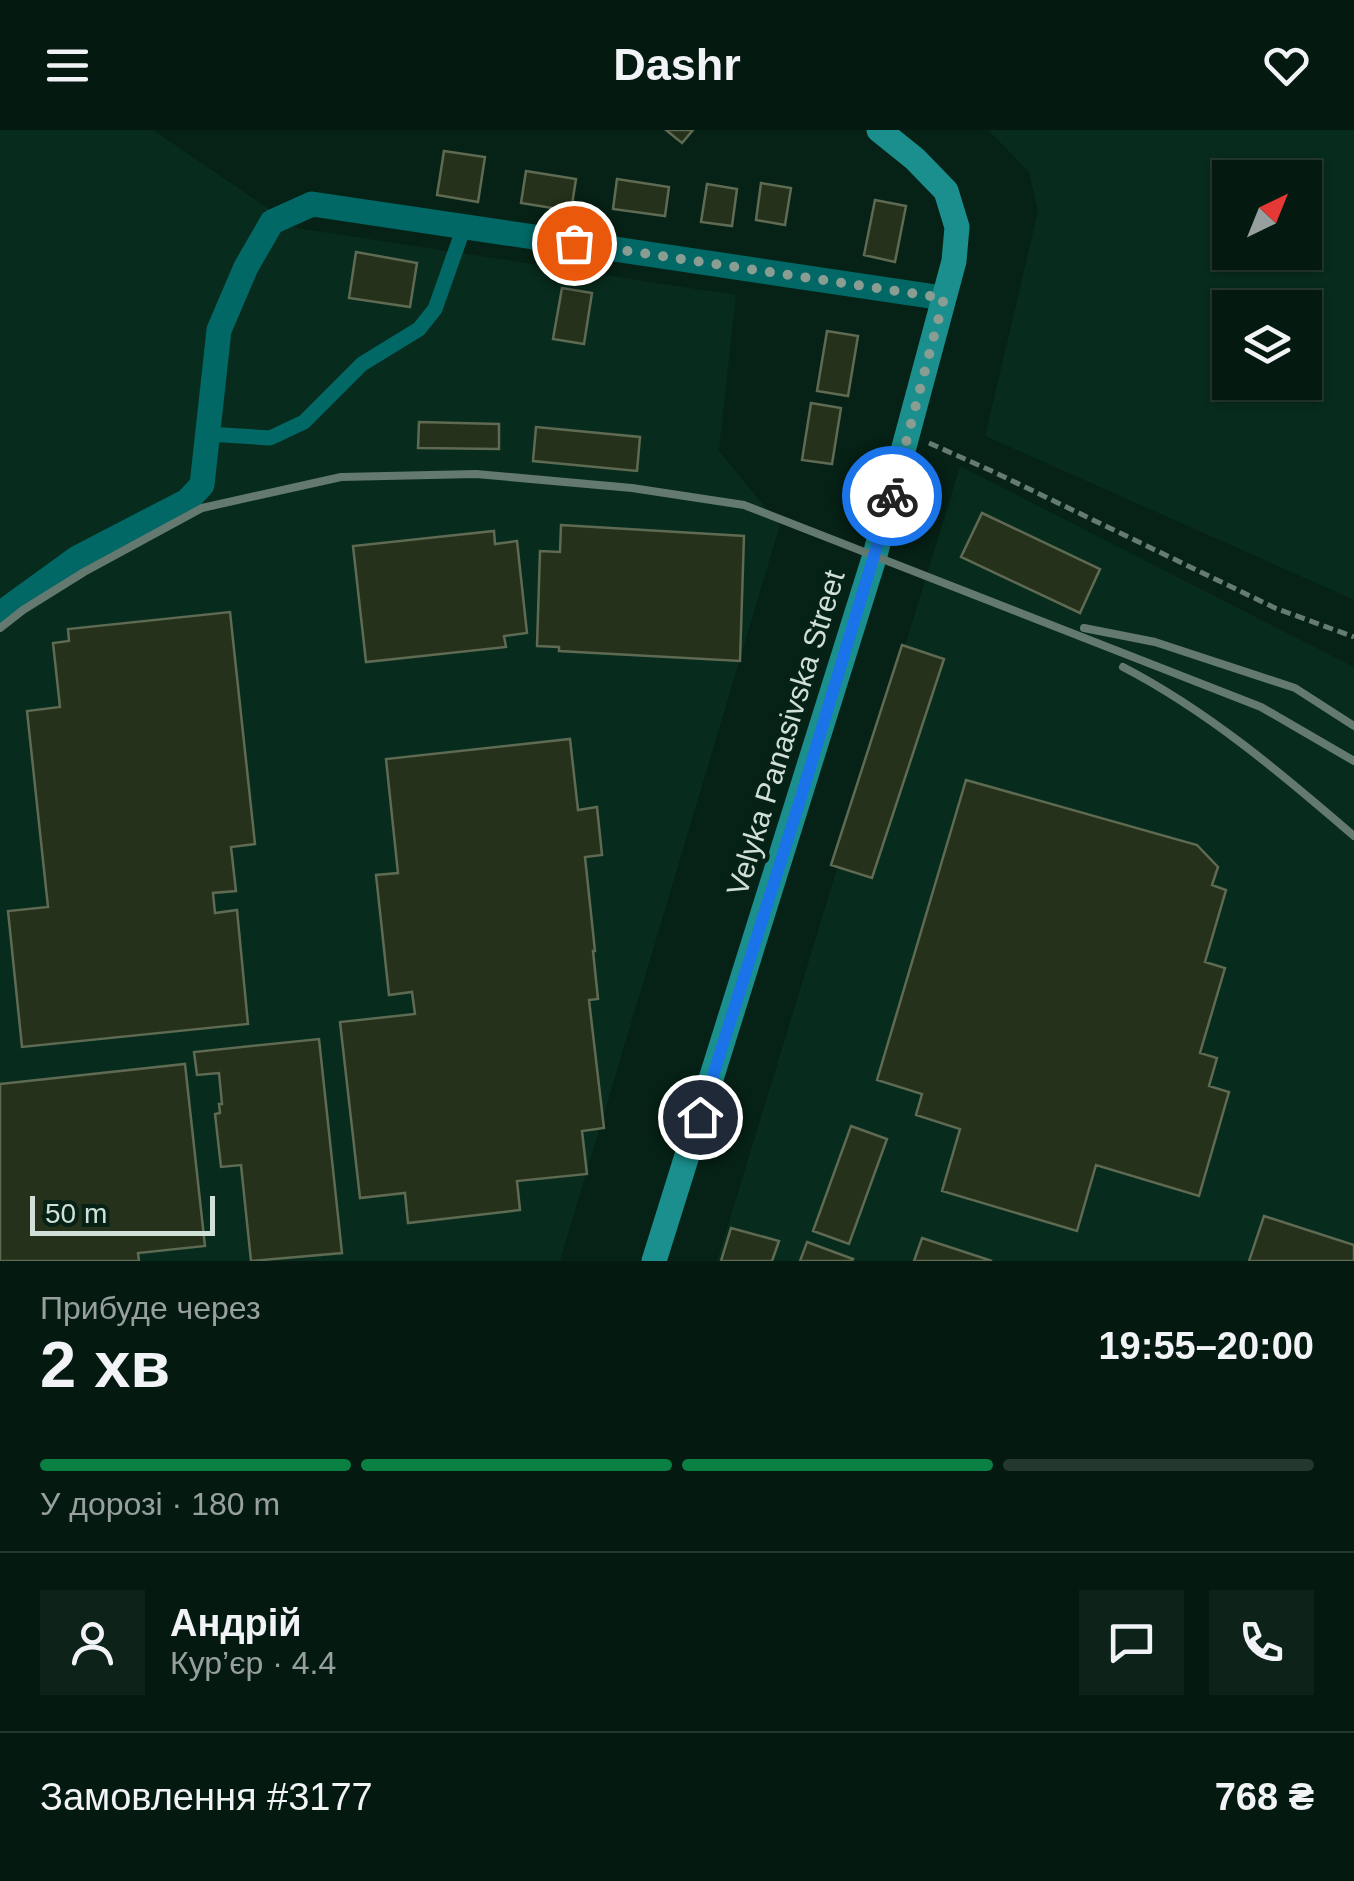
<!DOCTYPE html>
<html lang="uk">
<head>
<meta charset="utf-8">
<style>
  body { margin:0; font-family:Arial,sans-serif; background:#0d2219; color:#f1f3f6; height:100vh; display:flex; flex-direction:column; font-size:38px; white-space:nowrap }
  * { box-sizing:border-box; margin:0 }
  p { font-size:32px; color:#97a09f }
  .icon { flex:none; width:55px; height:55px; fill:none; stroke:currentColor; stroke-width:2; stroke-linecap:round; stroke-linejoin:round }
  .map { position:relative; height:1131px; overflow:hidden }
  .side { display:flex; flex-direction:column; background:#041910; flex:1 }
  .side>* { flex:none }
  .needle { width:65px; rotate:43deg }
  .controls { position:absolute; left:1212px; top:30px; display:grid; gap:20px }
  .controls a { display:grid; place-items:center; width:110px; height:110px; border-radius:0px; background:#041910; box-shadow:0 2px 8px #0004,0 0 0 2px #253830; font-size:50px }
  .scale { position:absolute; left:30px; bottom:25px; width:185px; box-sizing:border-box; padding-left:10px; border:5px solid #d1e0d7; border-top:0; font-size:28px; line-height:35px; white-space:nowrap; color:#d1e0d7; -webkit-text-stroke:8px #062115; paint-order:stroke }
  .pin { position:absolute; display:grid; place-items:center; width:85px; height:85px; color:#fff; margin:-42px; border:5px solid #fff; border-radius:50%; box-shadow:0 2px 10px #0007 }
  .courier { position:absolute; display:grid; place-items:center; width:100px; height:100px; margin:-50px; border:8px solid #1a73e8; border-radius:50%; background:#fff; color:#222; box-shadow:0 2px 12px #0007 }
  .summary em { font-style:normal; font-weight:800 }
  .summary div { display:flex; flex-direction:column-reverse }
  .summary { display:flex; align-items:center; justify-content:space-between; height:170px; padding:0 40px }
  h1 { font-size:65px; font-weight:800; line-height:75px }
  .bar { display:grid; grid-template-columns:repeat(4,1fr); gap:15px 10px; align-content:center; height:120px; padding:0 40px }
  .bar i { height:12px; border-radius:8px; background:#253830 }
  .bar .current { background:#0b8043 }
  .bar p { grid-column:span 4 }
  .line { display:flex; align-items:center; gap:25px; padding:0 40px; border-top:2px solid #253830 }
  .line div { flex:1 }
  .round { display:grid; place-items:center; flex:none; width:105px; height:105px; border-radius:0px; background:#0d2219 }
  header { display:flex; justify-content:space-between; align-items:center; height:130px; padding:0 40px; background:#041910; font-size:45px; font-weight:800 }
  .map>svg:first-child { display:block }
</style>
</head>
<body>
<header><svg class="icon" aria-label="menu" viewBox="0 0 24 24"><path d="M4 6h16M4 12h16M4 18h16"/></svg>Dashr<svg class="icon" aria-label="heart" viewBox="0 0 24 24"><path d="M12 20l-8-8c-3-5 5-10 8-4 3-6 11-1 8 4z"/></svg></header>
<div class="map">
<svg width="1354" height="1131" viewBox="0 0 1354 1131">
  <rect width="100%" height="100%" fill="#062115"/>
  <!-- built -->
  <path fill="#072b1c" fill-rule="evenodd" d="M0 0H153L297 98 736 165 719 321 780 395 560 1131H0Z
    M988 0H1354V470L985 306 1038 81 1029 42ZM1230 48H1305V122H1230ZM1230 178H1305V252H1230Z
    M960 336 1354 537V1131H717Z"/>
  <!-- building -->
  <path fill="#26311b" stroke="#5e6a52" stroke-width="2.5" d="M666 0H693L682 13Z
    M444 21 485 27 478 72 437 65Z
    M526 41 576 49 571 81 521 73Z
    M617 49 669 57 665 86 613 79Z
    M761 53 791 58 785 95 756 90Z
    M707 54 737 59 732 96 701 92Z
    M875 70 906 76 895 132 864 125Z
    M356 122 417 133 410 177 349 168Z
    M562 158 592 163 584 214 553 209Z
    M827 201 858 206 848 266 817 261Z
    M811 273 841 278 832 334 802 330Z
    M419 292 499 294V319L418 318Z
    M536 297 640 307 637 341 533 331Z
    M982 383 1100 439 1080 483 961 427Z
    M561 395 744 406 740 531 559 521V517L537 516 540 421 560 422Z
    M494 401 495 414 517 411 527 503 504 506 506 517 366 532 353 416Z
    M230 482 255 714 231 717 236 761 213 763 215 783 237 780 248 894 22 917 8 781 48 777 27 581 60 577 53 513 69 511 68 499Z
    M902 515 944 529 872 748 831 735Z
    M570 609 578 680 597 677 602 725 585 727 595 821H593L598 869 589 870 604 998 582 1001 587 1044 517 1051 520 1080 408 1093 405 1063 360 1068 340 892 415 884 412 862 389 865 376 745 398 743 386 629Z
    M966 650 1197 715 1218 737 1212 755 1226 760 1205 832 1225 838 1200 923 1217 928 1209 956 1229 962 1199 1066 1096 1035 1077 1101 942 1061 960 999 916 985 922 964 877 950Z
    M319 909 342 1123 251 1131 241 1035 221 1037 215 984 220 983 219 974H222L219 943 197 945 194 922Z
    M185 934 205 1116 138 1123 139 1131H0V954Z
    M851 996 887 1009 849 1114 813 1101Z
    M1264 1086 1354 1115V1131H1249Z
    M731 1098 779 1111 772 1131H721Z
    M922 1108 992 1131H914Z
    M807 1112 853 1129 852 1131H800Z"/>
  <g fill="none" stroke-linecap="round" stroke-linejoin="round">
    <!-- path -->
    <path stroke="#677c71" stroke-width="5" stroke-dasharray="10 5" stroke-linecap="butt" d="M929 313 994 342 1275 478 1354 507"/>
    <!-- lane -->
    <path stroke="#026866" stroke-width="15" d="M208 304 270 308 304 292 362 234 419 199 435 179 464 97"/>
    <!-- street -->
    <path stroke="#026866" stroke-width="25" d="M0 484 77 428 187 371 202 355 219 200 246 137 272 92 312 74 943 168"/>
    <!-- secondary -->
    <path stroke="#1a8f8d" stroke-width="25" d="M654 1131 875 425 954 131 957 97 946 61 915 29 879 0"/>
    <!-- rail -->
    <path stroke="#64796f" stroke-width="8" d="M0 498 23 480 84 442 202 378 341 347 476 344 632 358 744 375 1261 577 1354 631
      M1084 498 1155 512 1295 558 1354 596
      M1123 537C1208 581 1282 644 1354 706"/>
  </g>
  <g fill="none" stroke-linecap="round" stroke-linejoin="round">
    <!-- done -->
    <path stroke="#8a9d93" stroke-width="10" stroke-dasharray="0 18" d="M574 113 944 168 892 366"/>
    <!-- route -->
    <path stroke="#1a73e8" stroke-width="12" d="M700 987 802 664 892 366"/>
  </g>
  <g text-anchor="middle" stroke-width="9" stroke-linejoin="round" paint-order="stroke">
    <!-- street labels -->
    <g font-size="30" fill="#d1e0d7" stroke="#062115">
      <text transform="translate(786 603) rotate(-73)" y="10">Velyka Panasivska Street</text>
    </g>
  </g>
</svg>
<div class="controls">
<a><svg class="needle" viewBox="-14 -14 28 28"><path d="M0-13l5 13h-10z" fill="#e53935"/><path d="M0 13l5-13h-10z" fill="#97a09f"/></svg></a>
<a><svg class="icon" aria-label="layers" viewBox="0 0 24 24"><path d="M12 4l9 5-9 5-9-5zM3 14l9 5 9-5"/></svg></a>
</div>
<div class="scale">50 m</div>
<div class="pin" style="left:574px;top:113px;background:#ea580c"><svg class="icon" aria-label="bag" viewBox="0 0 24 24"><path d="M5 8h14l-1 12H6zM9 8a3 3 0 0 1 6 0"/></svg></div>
<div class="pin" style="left:700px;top:987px;background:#1f2937"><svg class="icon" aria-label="home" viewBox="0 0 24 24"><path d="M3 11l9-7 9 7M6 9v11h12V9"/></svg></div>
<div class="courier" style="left:892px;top:366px"><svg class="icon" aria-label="bike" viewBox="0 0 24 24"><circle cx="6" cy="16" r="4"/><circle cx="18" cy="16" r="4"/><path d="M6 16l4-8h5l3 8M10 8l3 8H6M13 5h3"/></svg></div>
</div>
<section class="side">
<div class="summary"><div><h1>2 хв</h1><p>Прибуде через</p></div><em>19:55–20:00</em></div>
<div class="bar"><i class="current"></i><i class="current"></i><i class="current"></i><i></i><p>У дорозі · 180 m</p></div>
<div class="line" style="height:180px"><a class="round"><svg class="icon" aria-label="person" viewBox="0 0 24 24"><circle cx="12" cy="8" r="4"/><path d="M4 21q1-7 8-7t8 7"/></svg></a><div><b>Андрій</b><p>Кур’єр · 4.4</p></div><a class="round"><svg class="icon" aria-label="chat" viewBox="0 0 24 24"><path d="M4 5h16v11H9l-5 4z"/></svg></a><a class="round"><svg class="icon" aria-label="phone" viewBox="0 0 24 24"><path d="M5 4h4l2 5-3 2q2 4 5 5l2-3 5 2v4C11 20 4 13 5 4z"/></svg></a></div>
<div class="line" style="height:130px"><div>Замовлення #3177</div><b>768 ₴</b></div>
</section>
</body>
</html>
